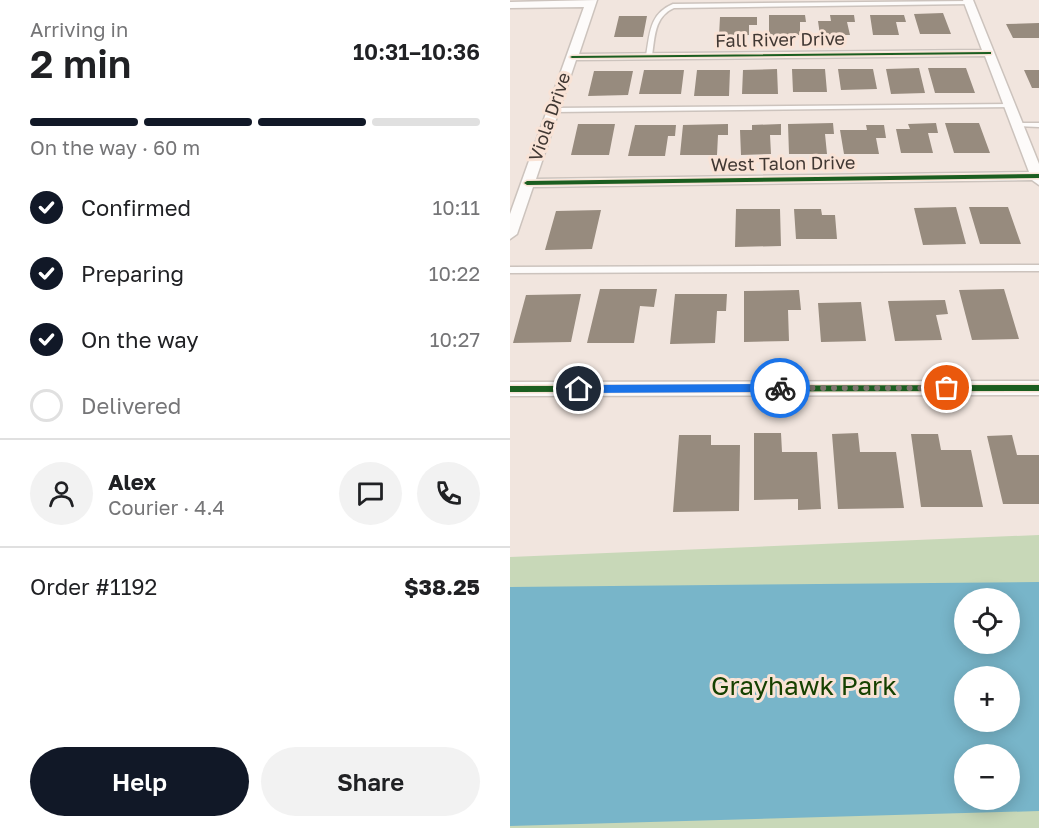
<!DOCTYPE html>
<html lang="en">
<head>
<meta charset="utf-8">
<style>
  body { margin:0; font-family:"Golos Text",sans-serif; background:#f2f2f2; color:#202124; height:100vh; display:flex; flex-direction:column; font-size:22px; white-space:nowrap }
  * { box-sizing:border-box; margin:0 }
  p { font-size:20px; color:#757577 }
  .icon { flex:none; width:33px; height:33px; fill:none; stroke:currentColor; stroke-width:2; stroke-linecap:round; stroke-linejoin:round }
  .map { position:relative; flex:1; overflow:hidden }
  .sheet { display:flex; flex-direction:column; background:#fff; width:510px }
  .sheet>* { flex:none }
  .buttons { position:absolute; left:444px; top:588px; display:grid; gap:12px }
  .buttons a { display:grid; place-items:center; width:66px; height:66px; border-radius:50%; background:#fff; box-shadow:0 3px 15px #0003; font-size:30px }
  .pin { position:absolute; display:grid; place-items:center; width:51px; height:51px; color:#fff; margin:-26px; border:3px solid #fff; border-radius:50%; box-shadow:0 2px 6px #0007 }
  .courier { position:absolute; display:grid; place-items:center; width:60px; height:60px; margin:-30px; border:4px solid #1a73e8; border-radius:50%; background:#fff; color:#222; box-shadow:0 2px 8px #0007 }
  .summary em { font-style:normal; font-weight:600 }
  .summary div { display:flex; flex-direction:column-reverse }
  .summary { display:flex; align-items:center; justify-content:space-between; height:102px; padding:0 30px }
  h1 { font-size:39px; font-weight:600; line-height:45px }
  .bar { display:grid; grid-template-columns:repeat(4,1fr); gap:9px 6px; align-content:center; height:72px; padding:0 30px }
  .bar i { height:8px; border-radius:4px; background:#e0e0e0 }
  .bar .on { background:#111827 }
  .bar p { grid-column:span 4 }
  .line { display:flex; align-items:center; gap:15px; padding:0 30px; border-top:2px solid #e0e0e0 }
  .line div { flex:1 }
  .round { display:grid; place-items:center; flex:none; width:63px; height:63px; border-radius:32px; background:#f2f2f2 }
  ol { padding:0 30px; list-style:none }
  li { display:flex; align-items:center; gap:18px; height:66px }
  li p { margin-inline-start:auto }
  li .icon { padding:6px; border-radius:50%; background:#111827; color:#fff; stroke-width:4 }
  li:last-child { color:#757577 }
  li i { width:33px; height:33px; border:3px solid #e0e0e0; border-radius:50% }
  .button { display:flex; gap:12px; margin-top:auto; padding:12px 30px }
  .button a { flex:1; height:69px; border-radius:36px; background:#111827; color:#fff; font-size:24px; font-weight:600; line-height:69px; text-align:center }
  .button a+a { background:#f2f2f2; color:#202124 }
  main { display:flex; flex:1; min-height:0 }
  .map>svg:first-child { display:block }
</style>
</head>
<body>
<main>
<section class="sheet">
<div class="summary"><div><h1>2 min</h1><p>Arriving in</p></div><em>10:31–10:36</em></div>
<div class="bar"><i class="on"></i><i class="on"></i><i class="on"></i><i></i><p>On the way · 60 m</p></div>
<ol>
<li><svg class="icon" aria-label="check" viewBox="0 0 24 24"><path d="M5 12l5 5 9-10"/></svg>Confirmed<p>10:11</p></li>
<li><svg class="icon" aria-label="check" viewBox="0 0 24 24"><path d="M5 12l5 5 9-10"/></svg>Preparing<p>10:22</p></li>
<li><svg class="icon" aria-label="check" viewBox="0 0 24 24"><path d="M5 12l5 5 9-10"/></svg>On the way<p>10:27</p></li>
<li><i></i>Delivered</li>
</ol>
<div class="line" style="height:108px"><a class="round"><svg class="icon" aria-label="person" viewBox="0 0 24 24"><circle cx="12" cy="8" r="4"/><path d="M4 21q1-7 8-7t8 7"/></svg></a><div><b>Alex</b><p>Courier · 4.4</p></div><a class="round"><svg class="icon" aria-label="chat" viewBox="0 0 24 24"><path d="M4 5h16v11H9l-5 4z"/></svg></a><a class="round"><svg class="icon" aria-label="phone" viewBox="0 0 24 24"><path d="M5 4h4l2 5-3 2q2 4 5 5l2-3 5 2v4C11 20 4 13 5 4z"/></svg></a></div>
<div class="line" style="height:78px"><div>Order #1192</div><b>$38.25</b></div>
<div class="button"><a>Help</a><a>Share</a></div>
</section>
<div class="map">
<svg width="529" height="828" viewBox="0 0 529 828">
  <rect width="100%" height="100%" fill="#f1e5de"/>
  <!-- green -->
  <path fill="#c8d8b8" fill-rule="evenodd" d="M529 535V828H0V557ZM454 598H500V644H454ZM454 676H500V722H454ZM454 754H500V800H454Z"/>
  <!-- water -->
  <path fill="#78b5c9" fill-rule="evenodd" d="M529 582V811L0 826V587ZM454 598H500V644H454ZM454 676H500V722H454ZM454 754H500V800H454Z"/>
  <!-- building -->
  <path fill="#978b7e" d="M433 13 441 34H410L404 14Z
    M259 15H295L296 22H290V35L259 36Z
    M320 15H344L345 22H337L340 35H310L308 21H321Z
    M360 15H394L396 22H386L389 35H363Z
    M109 16H137L133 37H104Z
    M210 17H247V25H239V35L209 36Z
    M529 23V38H503L496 24Z
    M409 68 415 93 381 94 376 69Z
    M418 68H456L465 93H425Z
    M267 69 268 94H232L233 70Z
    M282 69H315L317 92H283Z
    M328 69H363L367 89 331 90Z
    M134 70H174L171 94H129Z
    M187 70H220L219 96H184Z
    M514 70H529V88H522Z
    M84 71H123L118 95 78 96Z
    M323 123 324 134H315L317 154H279L278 124Z
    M426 123 428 133H418L423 153H391L386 129H400L398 124Z
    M435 123H469L480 153H444Z
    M68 124H105L99 155H61Z
    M218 124V135H208L207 155H170L173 125Z
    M271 124V135H260L261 154 231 155 230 130H242V125Z
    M125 125H166L165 136H158L155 156H118Z
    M356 125H374L376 138H366L369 154H334L330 130H357Z
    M446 207 456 244 413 245 404 208Z
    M459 207H498L511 244H470Z
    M226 209H270L271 246 225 247Z
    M284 209H311L312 215H325L327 239H286Z
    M91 210 82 249 35 250 46 211Z
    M90 289H147L144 307 130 306 124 343H77Z
    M494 289 509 339 462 340 449 290Z
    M289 290 291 310H278L279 341 234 342V291Z
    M71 294 61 342 3 343 16 295Z
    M165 294H217L216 311H207L205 343 160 344Z
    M435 300 438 314 426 315 432 340 385 341 378 301Z
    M351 302 356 341 311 342 308 303Z
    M244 433H271L272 452H307L311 509 288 510V499L244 500Z
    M348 433 350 452H386L394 508 328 509 322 434Z
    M401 434H428L431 450H461L473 507H411Z
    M169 435H201V445H230L229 511 163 512Z
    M502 435 507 455H529V504H493L477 436Z"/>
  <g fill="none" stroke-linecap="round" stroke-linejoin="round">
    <defs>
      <path id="lane" d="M459 1 461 2V4L164 8C144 17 145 37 142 56L139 58 136 56C140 34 139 14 163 4Z
        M500 104 502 105V107L43 112 40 110 43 108Z
        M508 123H529V127L506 126 505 125Z
        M529 265V271L0 273V267Z"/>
      <path id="street" d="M87 0 69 54 472 50 453 0H463L529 164V185L522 180 23 187 7 234 0 239V214L74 7 0 8V2ZM475 56 519 172 26 179 66 60Z
        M529 381V395L0 396V382Z"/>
    </defs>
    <!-- lane casing -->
    <use href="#lane" stroke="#ccc3bd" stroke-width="3"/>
    <!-- street casing -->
    <use href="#street" stroke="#ccc3bd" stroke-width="3"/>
    <!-- lane -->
    <use href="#lane" fill="#fdfbfa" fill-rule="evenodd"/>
    <!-- street -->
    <use href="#street" fill="#fdfbfa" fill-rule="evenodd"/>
    <defs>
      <path id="cycleway" d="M479 52H481V54L62 58 60 57 62 56Z
        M529 174V178L17 185 14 183 17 181Z
        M529 385V391L0 392V386Z"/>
    </defs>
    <!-- cycleway casing -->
    <use href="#cycleway" stroke="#f9e3d6" stroke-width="3"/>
    <!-- cycleway -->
    <use href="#cycleway" fill="#1b5e20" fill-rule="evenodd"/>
  </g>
  <!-- route -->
  <path fill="#1a73e8" d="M270 384 274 388 270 392 69 393 64 389 69 385Z"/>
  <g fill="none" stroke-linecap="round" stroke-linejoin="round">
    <!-- done -->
    <path stroke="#7f756f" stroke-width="6" stroke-dasharray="0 10.8" d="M270 388H437"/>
  </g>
  <g text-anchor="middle" stroke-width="6" stroke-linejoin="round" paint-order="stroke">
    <!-- far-street labels -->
    <g font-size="18" fill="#413833" stroke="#f9e3d6">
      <text transform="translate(270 40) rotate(-1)" y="6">Fall River Drive</text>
      <text transform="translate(40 117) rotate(-71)" y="6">Viola Drive</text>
      <text transform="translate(273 164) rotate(-1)" y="6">West Talon Drive</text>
    </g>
    <!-- near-park labels -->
    <g font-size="26" fill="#164100" stroke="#f9e3d6">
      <text x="294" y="695">Grayhawk Park</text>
    </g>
  </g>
</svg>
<div class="buttons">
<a><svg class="icon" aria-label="locate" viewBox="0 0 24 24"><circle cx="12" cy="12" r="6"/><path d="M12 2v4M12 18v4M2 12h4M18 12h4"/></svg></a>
<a>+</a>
<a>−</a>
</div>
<div class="pin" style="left:437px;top:388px;background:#ea580c"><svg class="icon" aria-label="bag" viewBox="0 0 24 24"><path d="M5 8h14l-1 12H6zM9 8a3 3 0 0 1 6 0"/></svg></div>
<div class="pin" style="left:69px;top:389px;background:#1f2937"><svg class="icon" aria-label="home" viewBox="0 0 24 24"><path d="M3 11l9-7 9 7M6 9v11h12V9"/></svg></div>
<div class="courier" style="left:270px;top:388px"><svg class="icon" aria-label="bike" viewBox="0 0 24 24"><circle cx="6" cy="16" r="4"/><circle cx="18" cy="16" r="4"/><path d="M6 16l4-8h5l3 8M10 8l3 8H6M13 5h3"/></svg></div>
</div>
</main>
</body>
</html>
